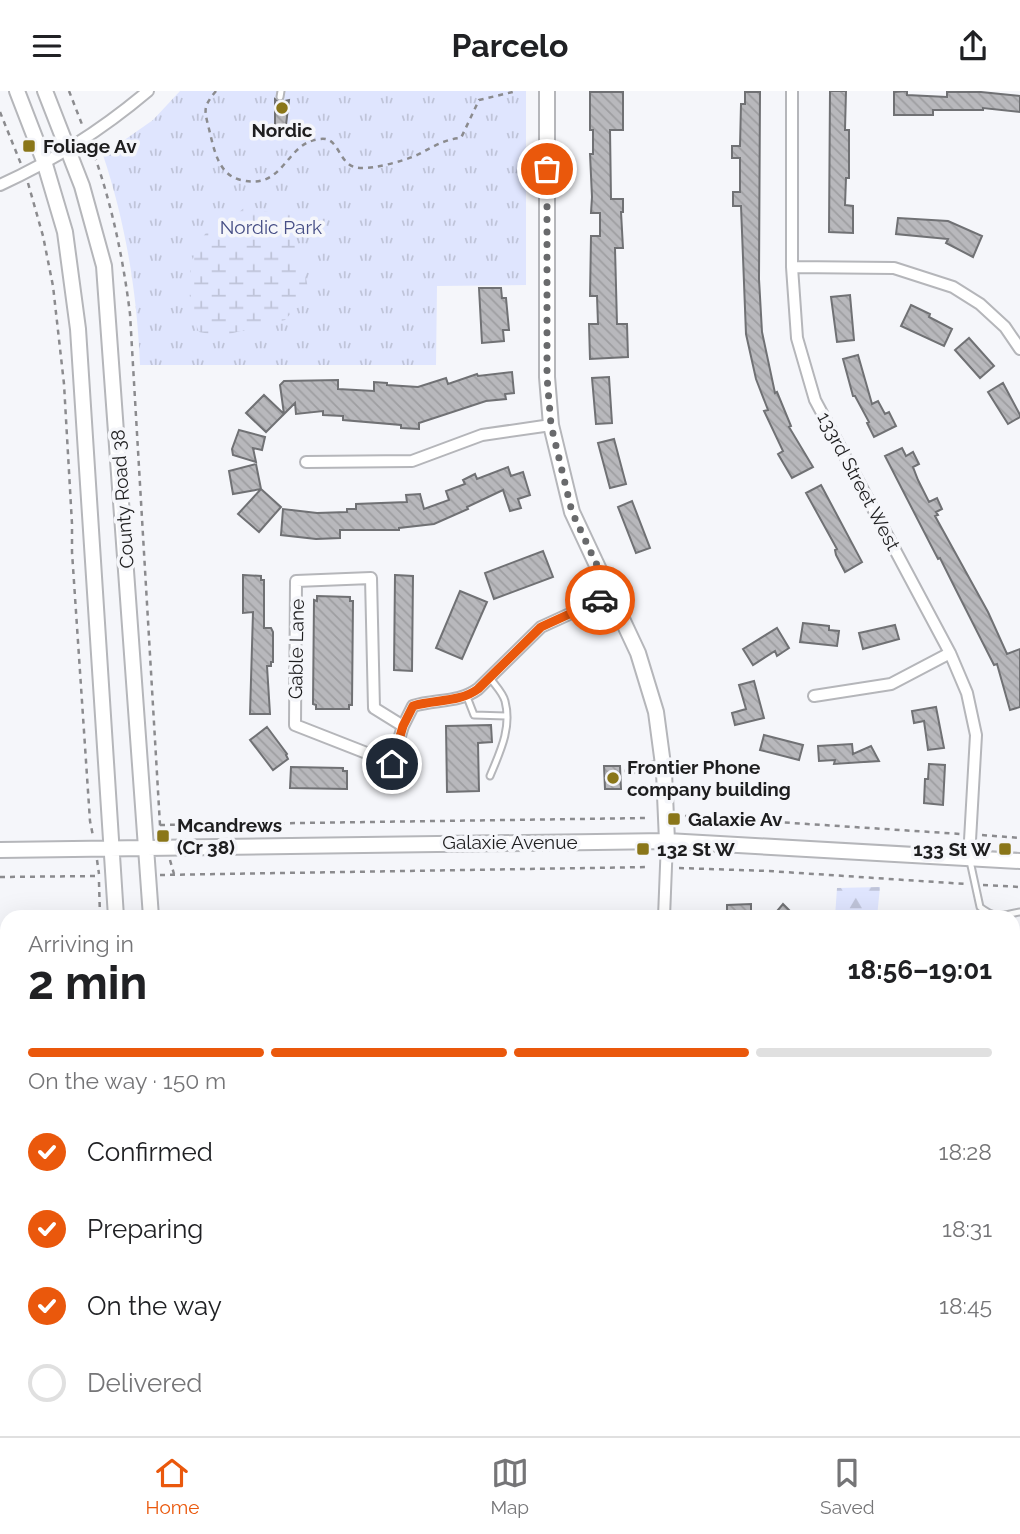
<!DOCTYPE html>
<html lang="en">
<head>
<meta charset="utf-8">
<style>
  body { margin:0; font-family:Raleway,sans-serif; background:#f2f2f2; color:#202124; height:100vh; display:flex; flex-direction:column; font-size:26px; white-space:nowrap }
  * { box-sizing:border-box; margin:0 }
  p { font-size:23px; color:#757577 }
  .icon { flex:none; width:38px; height:38px; fill:none; stroke:currentColor; stroke-width:2; stroke-linecap:round; stroke-linejoin:round }
  .map { position:relative; flex:1; overflow:hidden }
  .sheet { position:absolute; left:0px; top:819px; width:1020px; height:527px; display:flex; flex-direction:column; background:#fff; border-radius:21px 21px 0 0; box-shadow:0 7px 28px #0002 }
  .sheet>* { flex:none }
  .pin { position:absolute; display:grid; place-items:center; width:60px; height:60px; color:#fff; margin:-30px; border:4px solid #fff; border-radius:50%; box-shadow:0 2px 7px #0007 }
  .courier { position:absolute; display:grid; place-items:center; width:70px; height:70px; margin:-35px; border:5px solid #ea580c; border-radius:50%; background:#fff; color:#222; box-shadow:0 2px 9px #0007 }
  .summary em { font-style:normal; font-weight:700 }
  .summary div { display:flex; flex-direction:column-reverse }
  .summary { display:flex; align-items:center; justify-content:space-between; height:119px; padding:0 28px }
  h1 { font-size:46px; font-weight:700; line-height:52px }
  .bar { display:grid; grid-template-columns:repeat(4,1fr); gap:10px 7px; align-content:center; height:84px; padding:0 28px }
  .bar i { height:9px; border-radius:5px; background:#e0e0e0 }
  .bar .on { background:#ea580c }
  .bar p { grid-column:span 4 }
  ol { padding:0 28px; list-style:none }
  li { display:flex; align-items:center; gap:21px; height:77px }
  li p { margin-inline-start:auto }
  li .icon { padding:7px; border-radius:50%; background:#ea580c; color:#fff; stroke-width:4 }
  li:last-child { color:#757577 }
  li i { width:38px; height:38px; border:4px solid #e0e0e0; border-radius:50% }
  header { display:flex; justify-content:space-between; align-items:center; height:91px; padding:0 28px; background:#fff; font-size:32px; font-weight:700 }
  .dock { display:flex; justify-content:space-around; align-items:center; height:98px; border-top:2px solid #e0e0e0; background:#fff; font-size:19px; color:#757577 }
  .dock a { display:grid; justify-items:center; gap:4px }
  .dock .on { color:#ea580c }
  .map>svg:first-child { display:block }
</style>
</head>
<body>
<header><svg class="icon" aria-label="menu" viewBox="0 0 24 24"><path d="M4 6h16M4 12h16M4 18h16"/></svg>Parcelo<svg class="icon" aria-label="share" viewBox="0 0 24 24"><path d="M12 15V3M7 8l5-5 5 5M5 13v7h14v-7"/></svg></header>
<div class="map">
<svg width="1020" height="1345" viewBox="0 0 1020 1345">
  <defs>
    <pattern id="grass-tufts" width="24" height="20" patternUnits="userSpaceOnUse" patternTransform="scale(1.75)"><rect width="24" height="20" fill="#dfe5fe"/><path d="M3 7l-1-3M5 7V3M7 7l1-3M15 17l-1-3M17 17v-4M19 17l1-3" fill="none" stroke="#bfc4d9"/></pattern>
    <pattern id="forest-firs" width="22" height="20" patternUnits="userSpaceOnUse" patternTransform="scale(1.75)"><rect width="22" height="20" fill="#dfe5fe"/><path d="M5 1l3.5 6h-7zM16 11l3.5 6h-7z" fill="#bfc4d9"/></pattern>
    <pattern id="wetland-marsh" width="20" height="14" patternUnits="userSpaceOnUse" patternTransform="scale(1.75)"><rect width="20" height="14" fill="#dfe5fe"/><path d="M1 5h8M5 5V1M11 12h8M15 12V8" fill="none" stroke="#bfc4d9"/></pattern>
    <pattern id="building-back-hatch" width="6" height="6" patternUnits="userSpaceOnUse" patternTransform="scale(1.75)"><rect width="6" height="6" fill="#b8b8bc"/><path d="M-1 5l2 2M0 0l6 6M5-1l2 2" fill="none" stroke="#9e9ea1"/></pattern>
  </defs>
  <rect width="100%" height="100%" fill="#f5f6fa"/>
  <!-- grass -->
  <path fill="url(#grass-tufts)" d="M180 0H526V194L437 195 436 274H140C137 202 126 133 103 64L153 29Z"/>
  <!-- forest -->
  <path fill="url(#forest-firs)" d="M880 796 877 826H835L837 797Z
    M1013 1137 1020 1138V1345H823L825 1339H1013Z"/>
  <!-- wetland -->
  <path fill="url(#wetland-marsh)" d="M246 115C255 115 261 120 269 121 283 123 285 120 298 128L294 140 295 163 304 178 308 197 300 212 285 229 221 245 199 241C185 209 184 165 210 137H221Z"/>
  <!-- building -->
  <path fill="url(#building-back-hatch)" stroke="#707174" stroke-width="2" d="M830 0H846L845 39H849V87H846L845 114 853 115V142L829 141Z
    M907 0V4L947 6V1H981L1020 5V21L983 17V19H933V24H894V1Z
    M590 1H623V39H610L611 108H623V121H621L623 157H615L617 233H627L628 266 590 268 589 233H598L597 205H590L591 145H600V122H591L592 106 590 63H593V39H590Z
    M745 1H760L759 188 762 241 775 302 777 301 791 335 789 336 813 376 792 387 778 363 783 360 764 320 768 319 756 288 746 243 741 115H733V101H740V67H732V55H740L741 13H745Z
    M275 8 280 11 289 9 286 34H275Z
    M898 127 948 130 982 145 973 166 946 152 948 148 896 143Z
    M479 197H501L502 207H506L509 239H503L504 250 482 252Z
    M850 204 854 249 837 251 831 206Z
    M911 214 930 223 929 226 952 238 944 255 901 235Z
    M969 247 994 275 980 287 955 259Z
    M858 264 872 313 878 310 885 323 889 321 896 335 874 346 867 332 869 331 855 305H853L843 268Z
    M512 281 514 302 505 303 506 308 486 310 419 332V338L401 337V334L343 329V325L323 324V320L296 323 295 312 284 323 280 294 284 290 338 289V298L374 300V291L387 292V294L418 296 446 287 448 293 477 283 478 285Z
    M609 286 612 332 596 333 592 287Z
    M1003 292 1020 324V326L1008 333 988 301Z
    M264 304 284 323 266 341 246 322Z
    M239 339 265 346 262 359 253 357 256 371 233 364 232 358Z
    M614 348 626 393 610 397 598 352Z
    M902 357 906 365 913 361 919 373 913 376 918 389 929 411 937 407 942 418 936 421 938 424 935 425 988 521 1007 563 1020 558V616L1010 619 997 573 994 574 955 497 940 467 938 468 885 365Z
    M256 373 261 398 233 403 229 380Z
    M508 376 511 385 523 381 530 404 518 408 521 417 510 420 503 399 467 416 468 418 434 433 399 437V439H340V447L316 448 281 444 283 418 317 422 347 421V418H356V413L407 411 406 404 420 403 424 418 449 409 446 400 465 393 463 389 475 383 477 388Z
    M821 394 862 471 845 481 836 464 835 459 837 458 806 402Z
    M261 398 281 416 259 441 238 423Z
    M632 410 650 457 636 462 618 416Z
    M543 460 553 486 494 508 485 482Z
    M243 484 261 485V489H264V537H271L273 541V571H271V575H267L270 623H250L253 521 243 522Z
    M395 484 413 485 412 580 394 579Z
    M460 500 487 511 462 568 436 557Z
    M317 505 350 506V510H353L352 614H349V618H316V614L313 613 314 509 317 510Z
    M803 532 829 535V539L839 540 837 555 800 551Z
    M895 534 899 548 863 558 859 542Z
    M777 537 789 557 777 565 775 560 753 574 743 558Z
    M754 590 764 627 735 634 732 622 746 618 739 594Z
    M936 616 944 657 928 659 924 630 914 632 912 620Z
    M491 634 492 651 478 652 479 700 447 701 446 635Z
    M267 636 287 663 286 664 288 668 273 679 250 649Z
    M764 644 803 654 799 669 760 659Z
    M852 653 853 663 871 655 879 670 834 673 835 669 819 670 818 655Z
    M929 673 945 674 943 714 924 712 925 688H928Z
    M604 675H620L621 698H605Z
    M291 676 343 677V680H347V698L290 697Z
    M751 813V826H727V814Z
    M783 813 796 826H772Z"/>
  <g fill="none" stroke-linecap="round" stroke-linejoin="round">
    <defs>
      <path id="lane" d="M280 6 281 0
        M490 587C495 594 503 602 505 610 512 637 500 661 490 685
        M467 606 474 624 506 625
        M629 680 660 672
        M970 770 980 816C997 829 1001 824 1020 821"/>
      <path id="street" d="M792 0V176L797 247 815 309 950 562 967 602 976 644 969 767
        M0 94C53 70 103 38 148 0
        M792 176 894 177 953 196 980 213 1005 236 1020 258
        M306 371 412 370 482 344 551 334
        M814 605 891 593 950 562
        M403 635 374 617 371 487 296 490 295 634 392 672 403 635 413 615C435 608 459 612 478 598L541 536 611 504
        M664 826 667 750
        M662 1339V1345
        M334 1345V1339"/>
      <path id="secondary" d="M17 0 44 70 65 141 78 238 116 826
        M45 0 82 95 104 175 151 826
        M547 0V286L551 334 572 421 638 562 656 621 664 681 667 750
        M0 759 667 750 1020 770
        M126 1339V1345
        M160 1345V1339"/>
    </defs>
    <!-- lane casing -->
    <use href="#lane" stroke="#b5b6ba" stroke-width="9"/>
    <!-- street casing -->
    <use href="#street" stroke="#b5b6ba" stroke-width="14"/>
    <!-- secondary casing -->
    <use href="#secondary" stroke="#b5b6ba" stroke-width="18"/>
    <!-- path -->
    <path stroke="#8b8b8e" stroke-width="2.5" stroke-dasharray="5 5" stroke-linecap="butt" d="M69 0 83 36
      M216 0C203 16 204 18 209 38 214 58 218 84 241 89 285 100 285 51 320 48 341 45 337 76 360 77 374 78 404 70 417 64 431 57 444 48 461 47L479 9 517 0
      M0 21 21 73
      M91 55C111 109 123 166 130 223L160 734 163 746
      M28 92 43 145 53 195 64 293 72 433V461L90 730 93 745
      M685 725 961 743
      M160 734 647 727
      M982 744 1020 747
      M97 769 99 783
      M170 769 174 783
      M679 777 769 780 966 793
      M160 784 649 776
      M0 786 98 785
      M99 791 100 826
      M983 794 1020 796
      M1013 853 1020 854
      M107 1345V1339"/>
    <!-- lane -->
    <use href="#lane" stroke="#fff" stroke-width="5"/>
    <!-- street -->
    <use href="#street" stroke="#fff" stroke-width="10"/>
    <!-- secondary -->
    <use href="#secondary" stroke="#fff" stroke-width="14"/>
  </g>
  <g fill="none" stroke-linecap="round" stroke-linejoin="round">
    <!-- done -->
    <path stroke="#696a6c" stroke-width="7" stroke-dasharray="0 12.6" d="M547 78V286L551 334 572 421 611 504 600 509"/>
    <!-- route -->
    <path stroke="#ea580c" stroke-width="9" d="M392 673 403 635 413 615C435 608 459 612 478 598L541 536 600 509"/>
  </g>
  <!-- markers -->
  <g fill="#8a7619" stroke="#f5f6fa" stroke-width="2.5">
    <circle cx="282" cy="17" r="7"/>
    <rect x="22" y="48" width="14" height="14" rx="3.5"/>
    <circle cx="613" cy="687" r="7"/>
    <rect x="667" y="721" width="14" height="14" rx="3.5"/>
    <rect x="156" y="738" width="14" height="14" rx="3.5"/>
    <rect x="636" y="751" width="14" height="14" rx="3.5"/>
    <rect x="998" y="751" width="14" height="14" rx="3.5"/>
  </g>
  <g text-anchor="middle" stroke-width="7" stroke-linejoin="round" paint-order="stroke">
    <!-- poi labels -->
    <g font-size="19" font-weight="bold" fill="#1e1e1f" stroke="#f5f6fa" text-anchor="start">
      <text x="282" y="46" text-anchor="middle">Nordic</text>
      <text x="43" y="62">Foliage Av</text>
      <text x="627" y="683">Frontier Phone<tspan x="627" dy="22">company building</tspan></text>
      <text x="688" y="735">Galaxie Av</text>
      <text x="177" y="741">Mcandrews<tspan x="177" dy="22">(Cr 38)</tspan></text>
      <text x="657" y="765">132 St W</text>
      <text x="991" y="765" text-anchor="end">133 St W</text>
    </g>
    <!-- park labels -->
    <g font-size="19" fill="#464e85" stroke="#f5f6fa">
      <text x="271" y="143">Nordic Park</text>
    </g>
    <!-- street labels -->
    <g font-size="19" fill="#1e1e1f" stroke="#f5f6fa">
      <text transform="translate(859 390) rotate(62)" y="7">133rd Street West</text>
      <text transform="translate(122 408) rotate(-94)" y="7">County Road 38</text>
      <text transform="translate(296 558) rotate(-89)" y="7">Gable Lane</text>
      <text x="510" y="758">Galaxie Avenue</text>
    </g>
  </g>
</svg>
<div class="pin" style="left:547px;top:78px;background:#ea580c"><svg class="icon" aria-label="bag" viewBox="0 0 24 24"><path d="M5 8h14l-1 12H6zM9 8a3 3 0 0 1 6 0"/></svg></div>
<div class="pin" style="left:392px;top:673px;background:#1f2937"><svg class="icon" aria-label="home" viewBox="0 0 24 24"><path d="M3 11l9-7 9 7M6 9v11h12V9"/></svg></div>
<div class="courier" style="left:600px;top:509px"><svg class="icon" aria-label="car" viewBox="0 0 24 24"><path d="M5 17H2v-5l4-1 3-4h7l3 4 3 1v5h-3M9 17h6M6 11h13"/><circle cx="7" cy="17" r="2"/><circle cx="17" cy="17" r="2"/></svg></div>
<section class="sheet">
<div class="summary"><div><h1>2 min</h1><p>Arriving in</p></div><em>18:56–19:01</em></div>
<div class="bar"><i class="on"></i><i class="on"></i><i class="on"></i><i></i><p>On the way · 150 m</p></div>
<ol>
<li><svg class="icon" aria-label="check" viewBox="0 0 24 24"><path d="M5 12l5 5 9-10"/></svg>Confirmed<p>18:28</p></li>
<li><svg class="icon" aria-label="check" viewBox="0 0 24 24"><path d="M5 12l5 5 9-10"/></svg>Preparing<p>18:31</p></li>
<li><svg class="icon" aria-label="check" viewBox="0 0 24 24"><path d="M5 12l5 5 9-10"/></svg>On the way<p>18:45</p></li>
<li><i></i>Delivered</li>
</ol>
</section>
</div>
<nav class="dock">
<a class="on"><svg class="icon" aria-label="home" viewBox="0 0 24 24"><path d="M3 11l9-7 9 7M6 9v11h12V9"/></svg>Home</a>
<a><svg class="icon" aria-label="map" viewBox="0 0 24 24"><path d="M3 6l6-2 6 2 6-2v14l-6 2-6-2-6 2zM9 4v14M15 6v14"/></svg>Map</a>
<a><svg class="icon" aria-label="saved" viewBox="0 0 24 24"><path d="M7 4h10v16l-5-4-5 4z"/></svg>Saved</a>
</nav>
</body>
</html>
